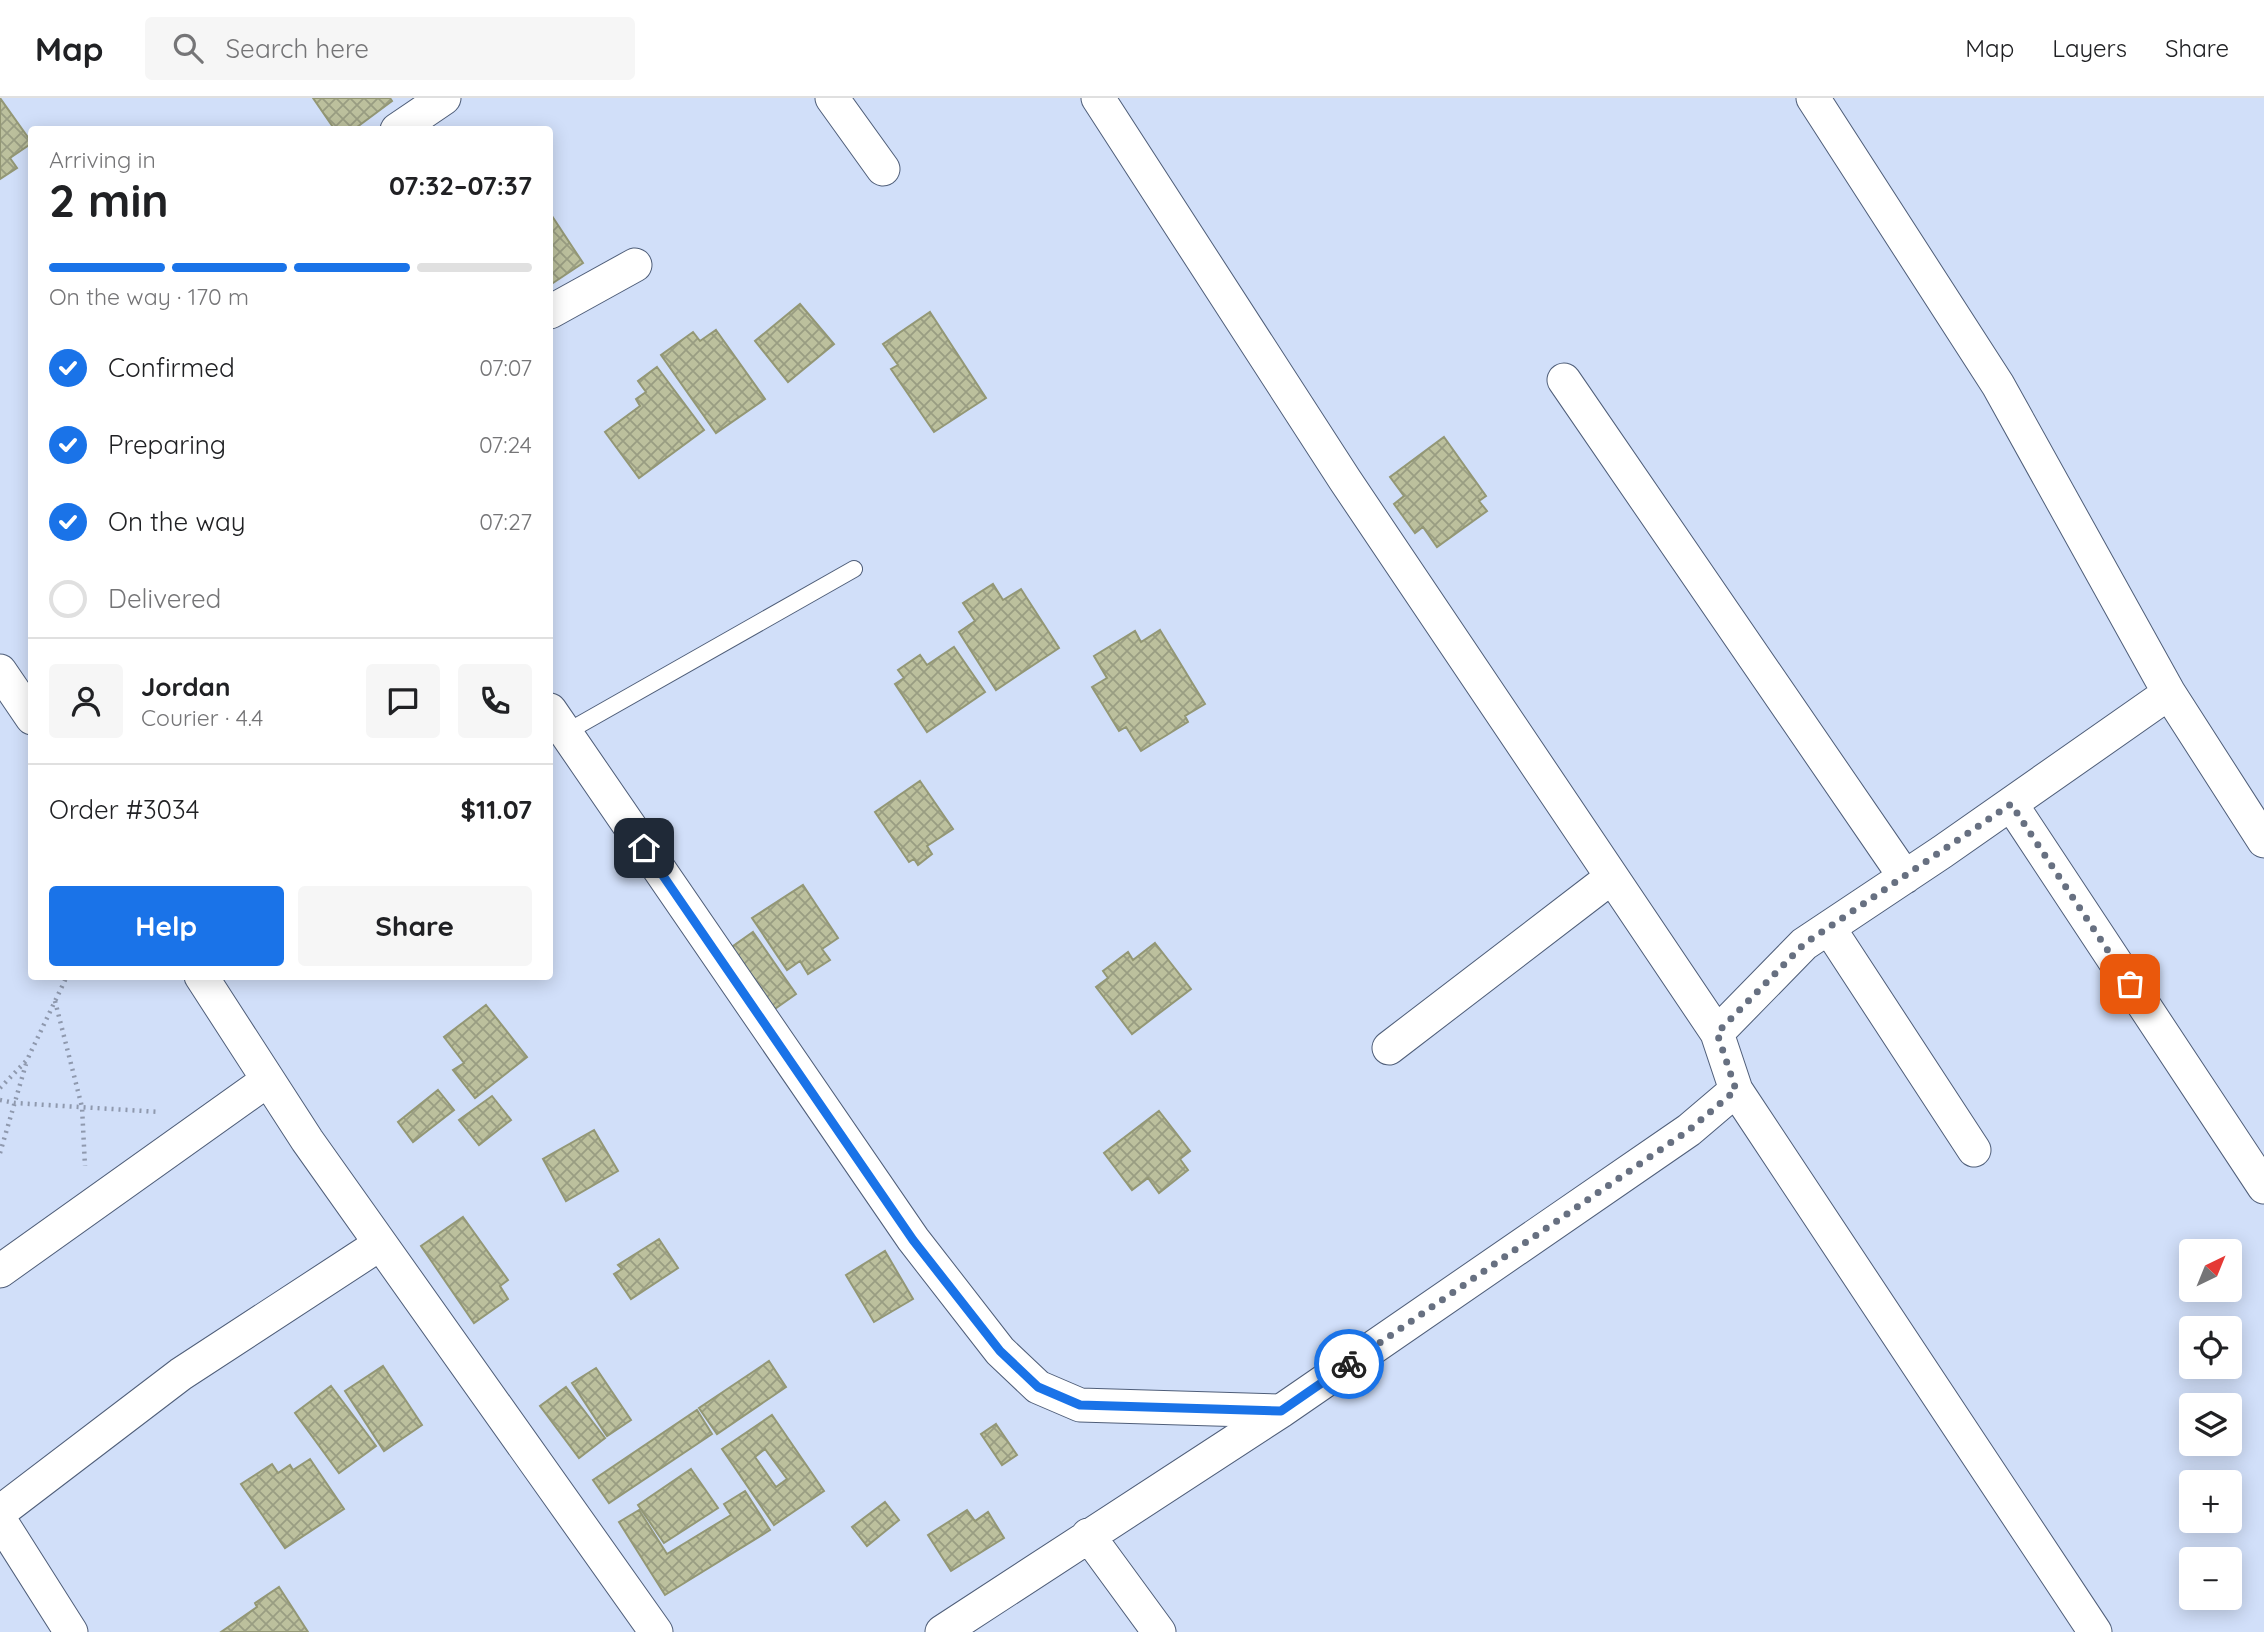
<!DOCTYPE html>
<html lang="en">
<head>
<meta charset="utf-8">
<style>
  body { margin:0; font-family:Quicksand,sans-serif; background:#f6f6f6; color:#202124; height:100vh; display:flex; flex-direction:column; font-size:26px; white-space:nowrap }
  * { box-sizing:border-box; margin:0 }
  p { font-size:23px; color:#757577 }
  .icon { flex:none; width:38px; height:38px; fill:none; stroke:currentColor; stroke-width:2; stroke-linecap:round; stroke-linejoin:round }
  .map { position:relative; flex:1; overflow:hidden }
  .details { position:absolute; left:28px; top:28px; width:525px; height:854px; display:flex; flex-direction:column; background:#fff; border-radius:7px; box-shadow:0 4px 18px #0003 }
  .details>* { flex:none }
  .needle { width:46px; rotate:43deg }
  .controls { position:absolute; left:2179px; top:1141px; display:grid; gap:14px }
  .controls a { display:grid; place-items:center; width:63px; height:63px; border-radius:7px; background:#fff; box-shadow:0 4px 18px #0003; font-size:35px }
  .pin { position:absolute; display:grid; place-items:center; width:60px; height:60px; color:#fff; margin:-30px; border-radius:14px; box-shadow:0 4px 10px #0006 }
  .courier { position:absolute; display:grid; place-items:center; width:70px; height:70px; margin:-35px; border:5px solid #1a73e8; border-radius:50%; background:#fff; color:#222; box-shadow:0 2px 9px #0007 }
  .summary em { font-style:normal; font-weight:700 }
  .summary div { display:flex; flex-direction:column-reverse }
  .summary { display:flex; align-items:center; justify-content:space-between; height:119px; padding:0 21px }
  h1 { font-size:46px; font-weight:700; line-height:52px }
  .bar { display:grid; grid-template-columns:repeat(4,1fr); gap:10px 7px; align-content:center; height:84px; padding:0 21px }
  .bar i { height:9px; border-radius:5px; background:#e0e0e0 }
  .bar .selected { background:#1a73e8 }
  .bar p { grid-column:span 4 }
  .line { display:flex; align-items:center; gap:18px; padding:0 21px; border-top:2px solid #e0e0e0 }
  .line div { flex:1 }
  .round { display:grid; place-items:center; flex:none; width:74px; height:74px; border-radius:7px; background:#f6f6f6 }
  ol { padding:0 21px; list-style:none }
  li { display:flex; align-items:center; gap:21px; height:77px }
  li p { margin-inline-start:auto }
  li .icon { padding:7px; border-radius:50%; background:#1a73e8; color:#fff; stroke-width:4 }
  li:last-child { color:#757577 }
  li i { width:38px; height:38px; border:4px solid #e0e0e0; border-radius:50% }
  .primary-button { display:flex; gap:14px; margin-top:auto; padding:14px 21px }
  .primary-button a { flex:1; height:80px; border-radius:7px; background:#1a73e8; color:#fff; font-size:28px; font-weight:700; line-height:80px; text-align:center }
  .primary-button a+a { background:#f6f6f6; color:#202124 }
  header { display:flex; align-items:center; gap:42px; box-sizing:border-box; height:98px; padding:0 35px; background:#fff; border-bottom:2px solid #e0e0e0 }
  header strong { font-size:33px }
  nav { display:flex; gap:38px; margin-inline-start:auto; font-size:24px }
  .search { width:490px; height:63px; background:#f6f6f6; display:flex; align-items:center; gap:18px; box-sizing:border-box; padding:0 24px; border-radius:7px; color:#757577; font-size:26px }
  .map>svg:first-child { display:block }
</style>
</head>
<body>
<header>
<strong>Map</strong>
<div class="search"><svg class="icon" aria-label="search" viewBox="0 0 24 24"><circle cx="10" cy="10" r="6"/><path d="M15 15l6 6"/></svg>Search here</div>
<nav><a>Map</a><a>Layers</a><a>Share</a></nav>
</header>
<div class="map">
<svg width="2264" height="1534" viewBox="0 0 2264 1534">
  <defs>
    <pattern id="building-cross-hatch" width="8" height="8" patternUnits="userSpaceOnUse" patternTransform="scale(1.75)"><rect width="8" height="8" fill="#bcc09d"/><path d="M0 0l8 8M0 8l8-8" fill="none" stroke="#999d82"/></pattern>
  </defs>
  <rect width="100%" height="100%" fill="#d1dff9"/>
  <!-- building -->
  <path fill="url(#building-cross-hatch)" stroke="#939775" stroke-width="2" fill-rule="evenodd" d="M0 0 32 45 10 60 17 70 0 81Z
    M313 0H390L392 3 353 32H335Z
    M550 115 583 165 550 187Z
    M800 206 834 246 788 284 755 243Z
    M930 214 986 300 934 334 891 271 898 267 883 246Z
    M716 232 765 301 716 335 661 257 693 234 700 243Z
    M657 269 704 332 639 380 605 334 640 308 636 301 646 294 638 283Z
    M1444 339 1486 398 1479 403 1487 413 1437 449 1423 429 1415 435 1394 406 1404 398 1390 379Z
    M993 486 1003 502 1021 491 1059 550 996 592 959 534 975 523 963 505Z
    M1160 532 1205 606 1185 618 1188 624 1141 653 1126 629 1119 633 1092 589 1107 580 1094 558 1135 533 1141 544Z
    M954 549 985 594 927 634 895 586 904 580 898 572 920 557 927 567Z
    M920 683 953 731 927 748 932 756 918 767 914 761 909 764 875 714Z
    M803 787 838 840 822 851 830 862 808 876 800 863 787 872 752 820Z
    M753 834 796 896 769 915 726 853Z
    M1155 845 1191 891 1132 936 1096 889 1108 880 1103 873 1128 854 1133 862Z
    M486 907 527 959 475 1000 453 972 464 965 444 939Z
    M438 992 454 1012 413 1044 398 1024Z
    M492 998 511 1022 479 1047 459 1022Z
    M1159 1013 1190 1053 1180 1061 1188 1072 1159 1095 1148 1080 1132 1092 1104 1055Z
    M594 1032 618 1073 566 1103 543 1061Z
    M463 1119 508 1182 500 1188 508 1201 474 1225 421 1148Z
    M659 1141 678 1170 631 1201 614 1176 622 1171 618 1167Z
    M885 1153 913 1201 874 1224 846 1177Z
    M769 1263 786 1289 717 1336 699 1310Z
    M383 1268 422 1327 384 1353 345 1293Z
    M596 1270 631 1322 607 1338 572 1285Z
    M331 1288 376 1348 339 1375 295 1315Z
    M566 1289 605 1340 579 1360 540 1308Z
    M697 1312 712 1336 609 1405 593 1382Z
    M772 1317 824 1393 774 1427 722 1351ZM765 1351 787 1381 776 1389 755 1359Z
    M996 1326 1017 1357 1002 1367 981 1336Z
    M310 1361 344 1411 285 1450 241 1386 272 1366 278 1375 290 1367 293 1372Z
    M691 1371 718 1410 664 1445 638 1407Z
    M745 1393 770 1432 665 1497 619 1424 639 1412 667 1456 731 1417 724 1406Z
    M885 1404 899 1422 867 1448 852 1429Z
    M967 1412 975 1423 988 1414 1004 1440 951 1473 928 1437Z
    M279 1489 308 1534H221L257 1509 255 1505Z"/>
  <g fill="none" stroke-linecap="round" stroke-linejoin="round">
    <defs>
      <path id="service" d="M565 635 854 471"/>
      <path id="minor" d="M832 0 883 71
        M1098 0 1345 382 1717 935
        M1813 0 1998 287 2169 595 2264 743
        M397 32 444 0
        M550 214 635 167
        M1564 282 1905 779
        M0 573 32 620
        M550 612 913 1141 1000 1253 1038 1289 1080 1307 1281 1313
        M2011 706 2264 1089
        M1829 830 1974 1052
        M201 878 307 1042 656 1534
        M1389 950 1612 779
        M1736 992 2095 1534
        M0 1173 268 982
        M0 1414 181 1276 380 1146
        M0 1422 71 1534
        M1088 1437 1159 1534
        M942 1534 1281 1313 1689 1032 1736 992 1717 935 1804 846 1942 754 2169 595"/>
    </defs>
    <!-- service casing -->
    <use href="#service" stroke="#4f5e79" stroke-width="18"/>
    <!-- minor casing -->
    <use href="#minor" stroke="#4f5e79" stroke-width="35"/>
    <!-- path -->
    <path stroke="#8f99ae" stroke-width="4.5" stroke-dasharray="2 5" stroke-linecap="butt" d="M55 903 82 1009 85 1068
      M0 990 27 962 67 878
      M0 1002 15 1005 160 1014
      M0 1055 26 966"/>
    <!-- service -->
    <use href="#service" stroke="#fff" stroke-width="16"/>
    <!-- minor -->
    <use href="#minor" stroke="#fff" stroke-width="33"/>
  </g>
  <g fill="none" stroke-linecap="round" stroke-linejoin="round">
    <!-- done -->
    <path stroke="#677081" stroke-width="7" stroke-dasharray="0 12.6" d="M1349 1266 1689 1032 1736 992 1717 935 1804 846 2011 706 2130 886"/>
    <!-- route -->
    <path stroke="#1a73e8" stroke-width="9" d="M644 750 913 1142 1000 1253 1038 1289 1080 1307 1281 1313 1349 1266"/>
  </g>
</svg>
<div class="controls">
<a><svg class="needle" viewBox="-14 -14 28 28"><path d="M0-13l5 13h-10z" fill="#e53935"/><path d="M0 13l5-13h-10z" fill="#757577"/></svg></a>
<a><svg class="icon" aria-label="locate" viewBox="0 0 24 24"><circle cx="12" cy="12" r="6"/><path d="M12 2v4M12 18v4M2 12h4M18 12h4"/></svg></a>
<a><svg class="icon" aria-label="layers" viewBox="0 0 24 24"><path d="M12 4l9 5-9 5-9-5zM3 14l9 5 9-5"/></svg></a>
<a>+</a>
<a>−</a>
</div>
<div class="pin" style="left:2130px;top:886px;background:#ea580c"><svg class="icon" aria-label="bag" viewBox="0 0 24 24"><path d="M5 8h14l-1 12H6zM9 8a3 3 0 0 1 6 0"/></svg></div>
<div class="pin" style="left:644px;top:750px;background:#1f2937"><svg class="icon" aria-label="home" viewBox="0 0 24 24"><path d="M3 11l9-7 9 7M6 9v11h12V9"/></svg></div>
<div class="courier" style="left:1349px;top:1266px"><svg class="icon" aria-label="bike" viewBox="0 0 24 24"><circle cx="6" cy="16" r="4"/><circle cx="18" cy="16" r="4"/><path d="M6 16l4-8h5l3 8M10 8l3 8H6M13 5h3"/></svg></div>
<section class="details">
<div class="summary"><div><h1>2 min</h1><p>Arriving in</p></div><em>07:32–07:37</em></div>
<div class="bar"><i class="selected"></i><i class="selected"></i><i class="selected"></i><i></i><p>On the way · 170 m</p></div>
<ol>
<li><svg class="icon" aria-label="check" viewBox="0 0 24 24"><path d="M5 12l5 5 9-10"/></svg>Confirmed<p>07:07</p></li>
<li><svg class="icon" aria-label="check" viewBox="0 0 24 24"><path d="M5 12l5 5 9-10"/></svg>Preparing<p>07:24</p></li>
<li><svg class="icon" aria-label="check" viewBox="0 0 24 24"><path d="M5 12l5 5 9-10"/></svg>On the way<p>07:27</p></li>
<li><i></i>Delivered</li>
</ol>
<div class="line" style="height:126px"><a class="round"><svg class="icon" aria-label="person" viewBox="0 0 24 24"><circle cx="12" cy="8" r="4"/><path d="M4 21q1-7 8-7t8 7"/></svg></a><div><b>Jordan</b><p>Courier · 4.4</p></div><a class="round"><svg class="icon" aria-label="chat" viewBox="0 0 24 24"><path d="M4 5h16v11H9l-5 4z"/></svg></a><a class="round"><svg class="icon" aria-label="phone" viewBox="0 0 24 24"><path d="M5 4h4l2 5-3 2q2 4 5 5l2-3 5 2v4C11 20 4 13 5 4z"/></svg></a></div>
<div class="line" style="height:91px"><div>Order #3034</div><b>$11.07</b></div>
<div class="primary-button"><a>Help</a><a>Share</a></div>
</section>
</div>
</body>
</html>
